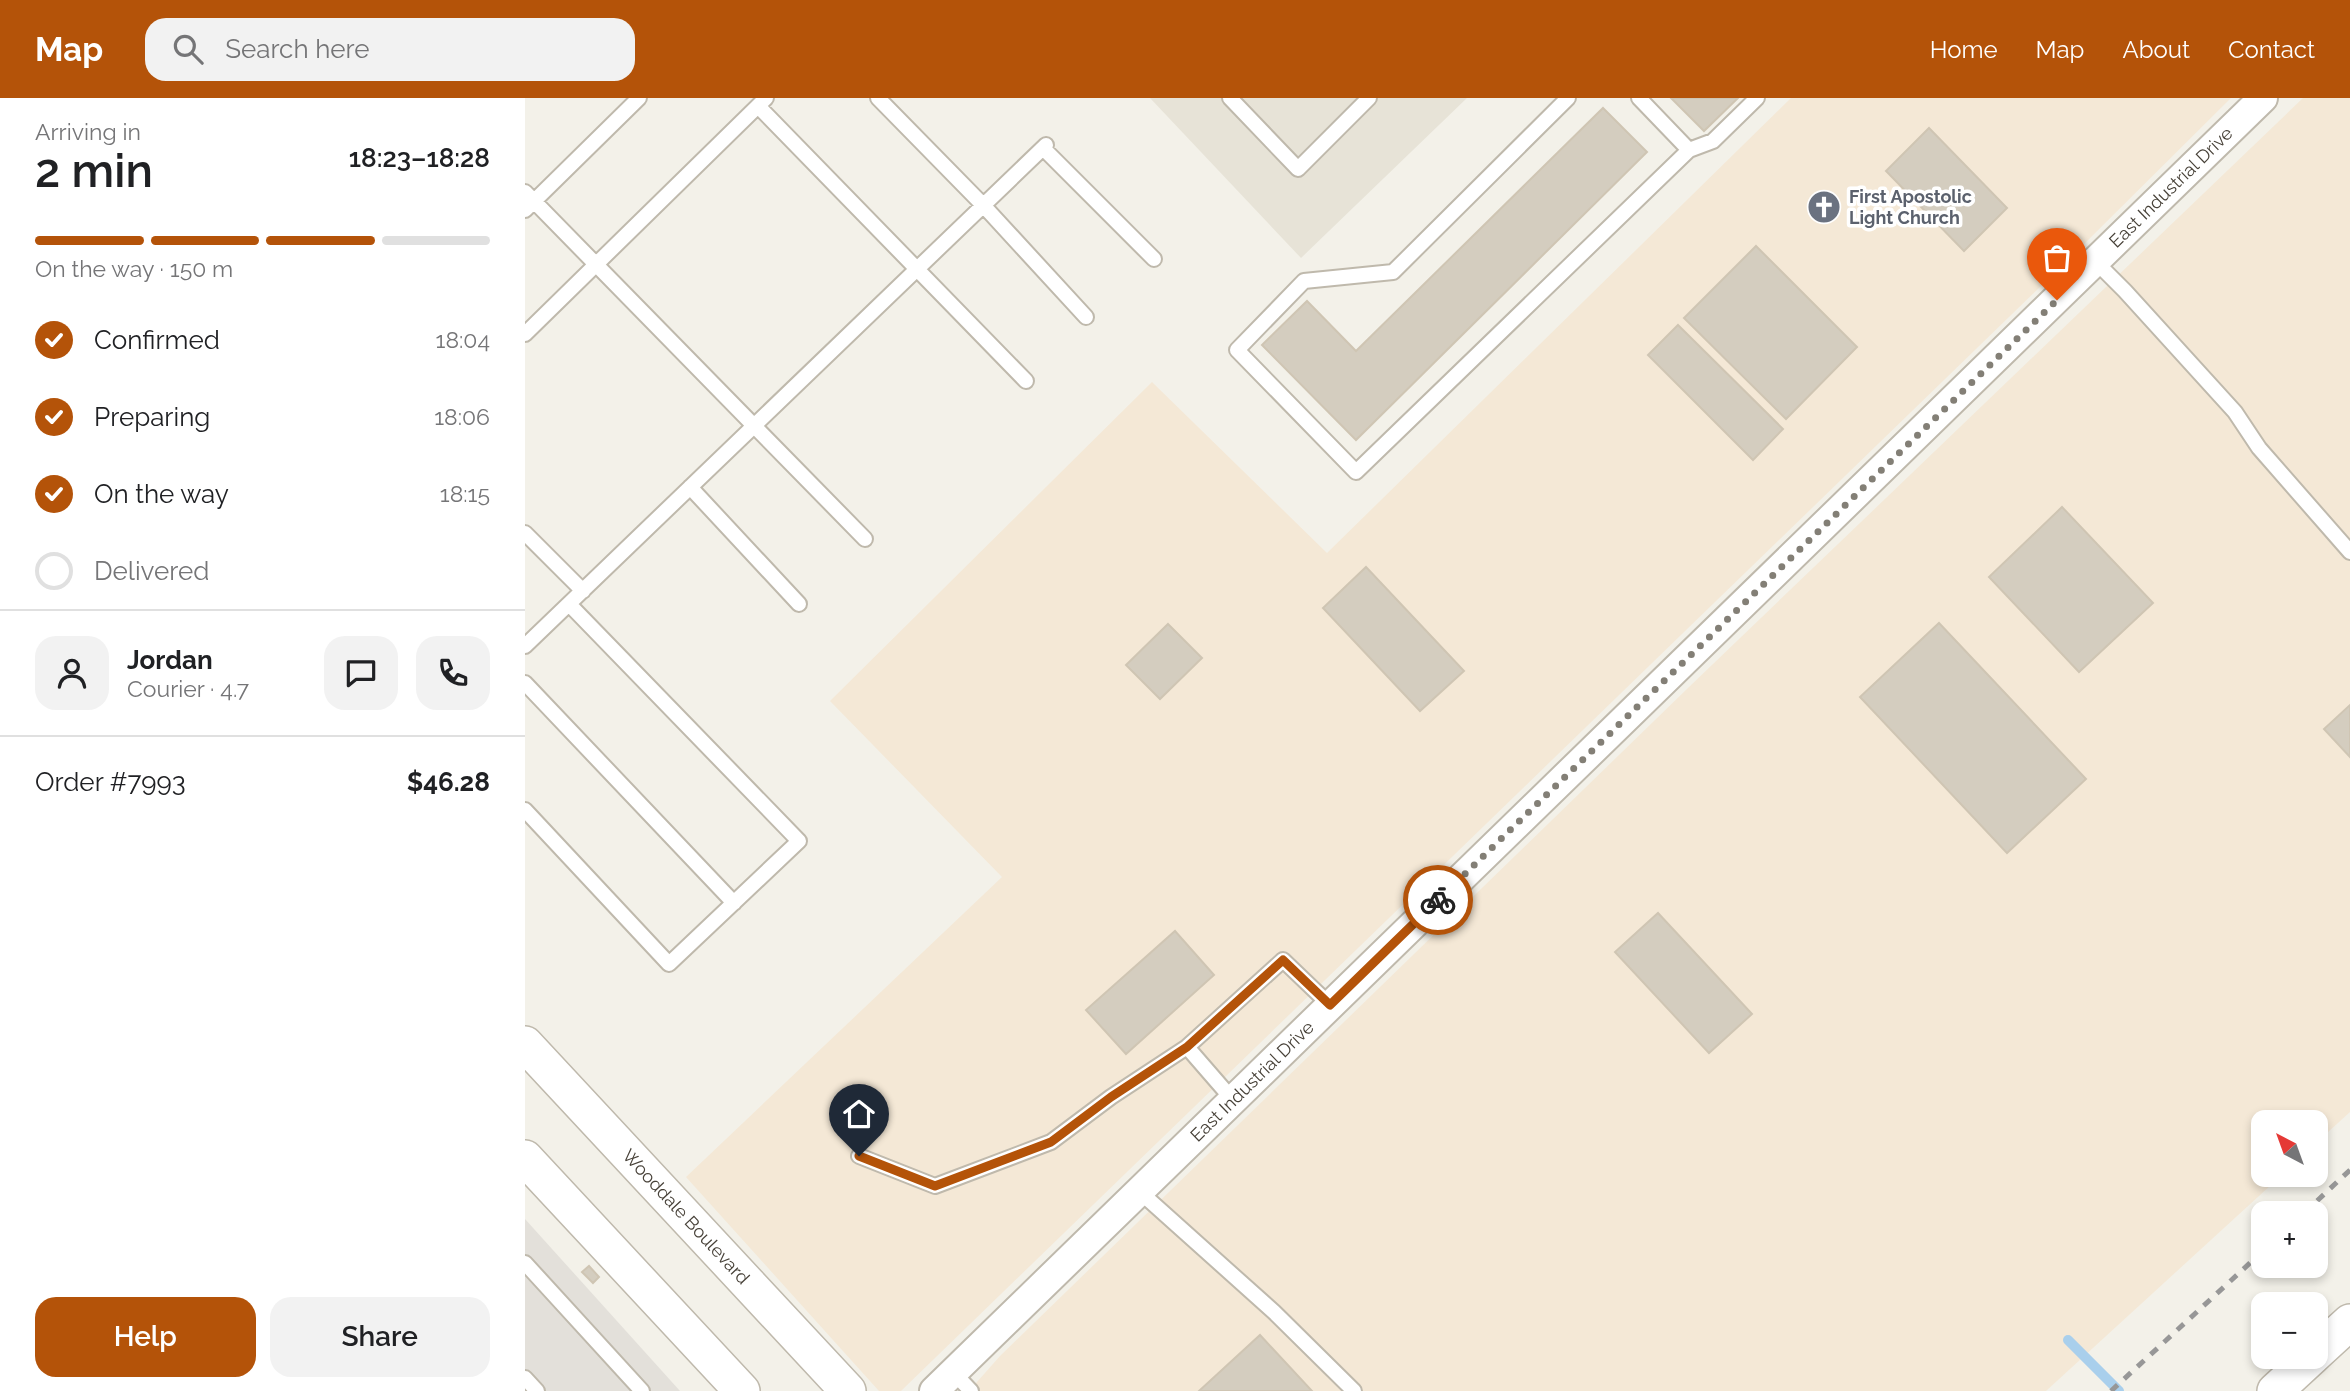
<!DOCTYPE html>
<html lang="en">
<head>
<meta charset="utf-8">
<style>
  body { margin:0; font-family:Raleway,sans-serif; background:#f2f2f2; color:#202124; height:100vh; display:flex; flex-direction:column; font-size:26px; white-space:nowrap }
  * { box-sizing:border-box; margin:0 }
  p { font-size:23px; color:#757577 }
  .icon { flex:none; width:38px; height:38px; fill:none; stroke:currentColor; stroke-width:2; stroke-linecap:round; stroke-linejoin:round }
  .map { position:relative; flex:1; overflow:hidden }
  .side { display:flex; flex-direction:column; background:#fff; width:525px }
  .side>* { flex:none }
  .needle { width:46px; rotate:319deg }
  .fabs { position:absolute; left:1726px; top:1012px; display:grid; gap:14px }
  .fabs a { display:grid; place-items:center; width:77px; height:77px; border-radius:14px; background:#fff; box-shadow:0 4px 10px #0003; font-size:35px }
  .pin { position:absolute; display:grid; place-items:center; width:60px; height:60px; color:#fff; margin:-72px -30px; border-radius:50% 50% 50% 0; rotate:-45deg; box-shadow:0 0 7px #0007 }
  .pin .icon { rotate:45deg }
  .courier { position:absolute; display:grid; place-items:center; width:70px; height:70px; margin:-35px; border:5px solid #b45309; border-radius:50%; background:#fff; color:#222; box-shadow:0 2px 9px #0007 }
  .head em { font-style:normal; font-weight:600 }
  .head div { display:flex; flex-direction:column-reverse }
  .head { display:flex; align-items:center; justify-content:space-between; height:119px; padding:0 35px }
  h1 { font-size:46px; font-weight:600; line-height:52px }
  .bar { display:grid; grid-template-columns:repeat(4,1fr); gap:10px 7px; align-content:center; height:84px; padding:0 35px }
  .bar i { height:9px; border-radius:5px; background:#e0e0e0 }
  .bar .selected { background:#b45309 }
  .bar p { grid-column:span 4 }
  .line { display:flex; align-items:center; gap:18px; padding:0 35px; border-top:2px solid #e0e0e0 }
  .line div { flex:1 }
  .round { display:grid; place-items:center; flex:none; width:74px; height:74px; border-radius:21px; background:#f2f2f2 }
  ol { padding:0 35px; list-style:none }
  li { display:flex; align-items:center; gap:21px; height:77px }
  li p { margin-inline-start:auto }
  li .icon { padding:7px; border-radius:50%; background:#b45309; color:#fff; stroke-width:4 }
  li:last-child { color:#757577 }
  li i { width:38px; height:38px; border:4px solid #e0e0e0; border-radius:50% }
  .cta { display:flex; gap:14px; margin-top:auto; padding:14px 35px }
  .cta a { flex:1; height:80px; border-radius:21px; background:#b45309; color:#fff; font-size:28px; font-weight:600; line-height:80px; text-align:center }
  .cta a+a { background:#f2f2f2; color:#202124 }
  header { display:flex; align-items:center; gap:42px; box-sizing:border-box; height:98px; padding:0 35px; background:#b45309; color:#fff }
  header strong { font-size:33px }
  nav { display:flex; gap:38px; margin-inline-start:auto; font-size:24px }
  .search { width:490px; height:63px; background:#f2f2f2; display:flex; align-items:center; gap:18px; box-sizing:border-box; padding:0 24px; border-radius:21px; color:#757577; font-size:26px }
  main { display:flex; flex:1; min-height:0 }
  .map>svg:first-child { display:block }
</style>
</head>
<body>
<header>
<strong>Map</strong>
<div class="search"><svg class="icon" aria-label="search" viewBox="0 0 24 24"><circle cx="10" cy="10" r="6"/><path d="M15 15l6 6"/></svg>Search here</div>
<nav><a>Home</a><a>Map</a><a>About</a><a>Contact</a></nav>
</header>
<main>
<section class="side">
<div class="head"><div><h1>2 min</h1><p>Arriving in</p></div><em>18:23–18:28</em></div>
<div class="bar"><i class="selected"></i><i class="selected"></i><i class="selected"></i><i></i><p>On the way · 150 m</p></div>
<ol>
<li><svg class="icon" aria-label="check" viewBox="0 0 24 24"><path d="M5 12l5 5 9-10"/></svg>Confirmed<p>18:04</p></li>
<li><svg class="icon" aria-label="check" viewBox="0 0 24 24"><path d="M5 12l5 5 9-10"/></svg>Preparing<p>18:06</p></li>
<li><svg class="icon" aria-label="check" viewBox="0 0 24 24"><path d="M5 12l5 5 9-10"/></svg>On the way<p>18:15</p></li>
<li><i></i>Delivered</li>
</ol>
<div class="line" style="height:126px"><a class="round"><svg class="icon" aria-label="person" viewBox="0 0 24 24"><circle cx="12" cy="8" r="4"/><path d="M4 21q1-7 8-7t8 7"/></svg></a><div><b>Jordan</b><p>Courier · 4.7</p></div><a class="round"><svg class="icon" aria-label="chat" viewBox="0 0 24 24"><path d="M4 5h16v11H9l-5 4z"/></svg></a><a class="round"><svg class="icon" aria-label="phone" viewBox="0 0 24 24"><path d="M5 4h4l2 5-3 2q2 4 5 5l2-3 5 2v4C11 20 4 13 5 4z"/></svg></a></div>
<div class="line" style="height:91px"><div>Order #7993</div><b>$46.28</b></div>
<div class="cta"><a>Help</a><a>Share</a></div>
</section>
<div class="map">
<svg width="1825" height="1293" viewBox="0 0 1825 1293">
  <rect width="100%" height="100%" fill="#f3f1e9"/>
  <!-- residential -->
  <path fill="#e7e3d7" d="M625 0H942L776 160Z"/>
  <!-- commercial -->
  <path fill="#f4e8d6" d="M1266 0H1706L1547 158 376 1293H354L161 1079 477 779 305 603 627 284 802 455Z
    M1778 0H1825V1014L1790 1046V1024H1738V1076H1758L1521 1293H444L475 1258 1164 589Z"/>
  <!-- industrial -->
  <path fill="#e3e0da" d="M0 1121 155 1293H0Z"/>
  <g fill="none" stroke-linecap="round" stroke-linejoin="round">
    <!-- stream -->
    <path stroke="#a9cfec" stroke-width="10" d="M1543 1242 1594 1293"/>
  </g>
  <!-- building -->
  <path fill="#d4cdbf" stroke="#cfc5b3" stroke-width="2" d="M1146 0H1213L1179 33Z
    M1078 10 1122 54 831 342 737 247 782 203 831 253Z
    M1404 30 1482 110 1439 153 1361 73Z
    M1231 148 1332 249 1261 321 1159 220Z
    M1153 227 1258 331 1228 362 1123 257Z
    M1537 409 1628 505 1554 574 1464 479Z
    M841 469 939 573 895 613 798 510Z
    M1414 525 1561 681 1482 755 1335 599Z
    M643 526 677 560 635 601 601 567Z
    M1825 607V659L1799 631Z
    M1133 815 1227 916 1184 955 1090 854Z
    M650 833 689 877 601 956 561 912Z
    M64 1168 74 1179 68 1185 57 1174Z
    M735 1237 787 1293H674Z"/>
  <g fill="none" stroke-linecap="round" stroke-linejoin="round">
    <defs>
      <path id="service" d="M353 0 458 107 561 219
        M705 0 773 71 844 0
        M1043 0 868 174 779 183 712 252 831 374 1164 52 1188 43 1232 0
        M1114 0 1164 52
        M233 8 501 283
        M518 50 629 161
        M0 94 340 441
        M0 112 114 0
        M1571 164 1600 193 1710 314 1734 350 1825 454
        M0 236 241 0
        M165 389 274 506
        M0 435 58 493
        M0 548 521 47
        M0 585 209 805
        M0 712 144 866 274 743 44 506
        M708 1002 662 949 758 862 805 907
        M334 1058 410 1088 526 1044 586 999 662 949
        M614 1093 749 1214 829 1293
        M0 1165 117 1293
        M428 1274 446 1293
        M0 1280 12 1293"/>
      <g id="minor">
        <path id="s1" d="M409 1293 1738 0"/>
      </g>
      <g id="tertiary">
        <path id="s2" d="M0 946 323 1293"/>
        <path d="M0 1060 217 1293"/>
        <path d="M1790 1256 1825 1224"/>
        <path d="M1750 1293 1788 1258"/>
      </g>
    </defs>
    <!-- service casing -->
    <use href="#service" stroke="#bfb9ac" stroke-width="18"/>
    <!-- minor casing -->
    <use href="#minor" stroke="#bfb9ac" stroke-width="32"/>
    <!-- tertiary casing -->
    <use href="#tertiary" stroke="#bfb9ac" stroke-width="38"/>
    <!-- service -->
    <use href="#service" stroke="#fff" stroke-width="14"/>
    <!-- minor -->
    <use href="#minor" stroke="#fff" stroke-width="28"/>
    <!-- tertiary -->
    <use href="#tertiary" stroke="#fff" stroke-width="35"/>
    <!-- rail -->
    <path stroke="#979797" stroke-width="5" stroke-dasharray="9 9" stroke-linecap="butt" d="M1779 1115 1825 1072
      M1586 1293 1738 1153"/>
  </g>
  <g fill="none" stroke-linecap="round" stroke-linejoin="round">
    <!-- done -->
    <path stroke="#837f76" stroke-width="7" stroke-dasharray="0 12.6" d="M913 802 1532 202"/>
    <!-- route -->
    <path stroke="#b45309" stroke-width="9" d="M334 1058 410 1088 526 1044 586 999 662 949 758 862 805 907 913 802"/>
  </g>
  <!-- icons -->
  <defs>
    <symbol id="church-disc" viewBox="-11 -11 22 22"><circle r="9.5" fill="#6b7280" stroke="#fff"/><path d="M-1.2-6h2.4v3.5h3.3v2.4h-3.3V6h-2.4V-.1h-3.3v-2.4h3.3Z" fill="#fff"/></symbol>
  </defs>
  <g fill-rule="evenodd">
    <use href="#church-disc" x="1280" y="90" width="38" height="38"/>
  </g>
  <g text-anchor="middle" stroke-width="7" stroke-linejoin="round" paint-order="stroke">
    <!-- street labels -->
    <g font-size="18" fill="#474138" stroke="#fff">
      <text dy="6" stroke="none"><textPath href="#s1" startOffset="1726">East Industrial Drive</textPath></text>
      <text dy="6" stroke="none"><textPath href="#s1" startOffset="444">East Industrial Drive</textPath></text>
      <text dy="6" stroke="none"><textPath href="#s2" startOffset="236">Wooddale Boulevard</textPath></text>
    </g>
    <!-- worship labels -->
    <g font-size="18" font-weight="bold" fill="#5b616d" stroke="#fff" text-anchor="start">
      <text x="1324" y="105">First Apostolic<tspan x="1324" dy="21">Light Church</tspan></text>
    </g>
  </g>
</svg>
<div class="fabs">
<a><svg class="needle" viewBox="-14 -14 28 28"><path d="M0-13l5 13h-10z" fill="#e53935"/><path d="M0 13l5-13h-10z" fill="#757577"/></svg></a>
<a>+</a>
<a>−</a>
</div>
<div class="pin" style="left:1532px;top:202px;background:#ea580c"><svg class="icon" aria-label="bag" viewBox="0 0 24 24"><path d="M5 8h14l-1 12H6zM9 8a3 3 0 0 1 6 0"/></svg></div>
<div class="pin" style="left:334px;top:1058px;background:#1f2937"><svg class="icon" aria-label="home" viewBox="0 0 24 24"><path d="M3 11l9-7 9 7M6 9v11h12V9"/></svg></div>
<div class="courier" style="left:913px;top:802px"><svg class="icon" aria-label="bike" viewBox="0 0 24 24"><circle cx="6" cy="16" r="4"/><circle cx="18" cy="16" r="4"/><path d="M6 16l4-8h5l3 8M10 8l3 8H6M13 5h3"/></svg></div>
</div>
</main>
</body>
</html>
